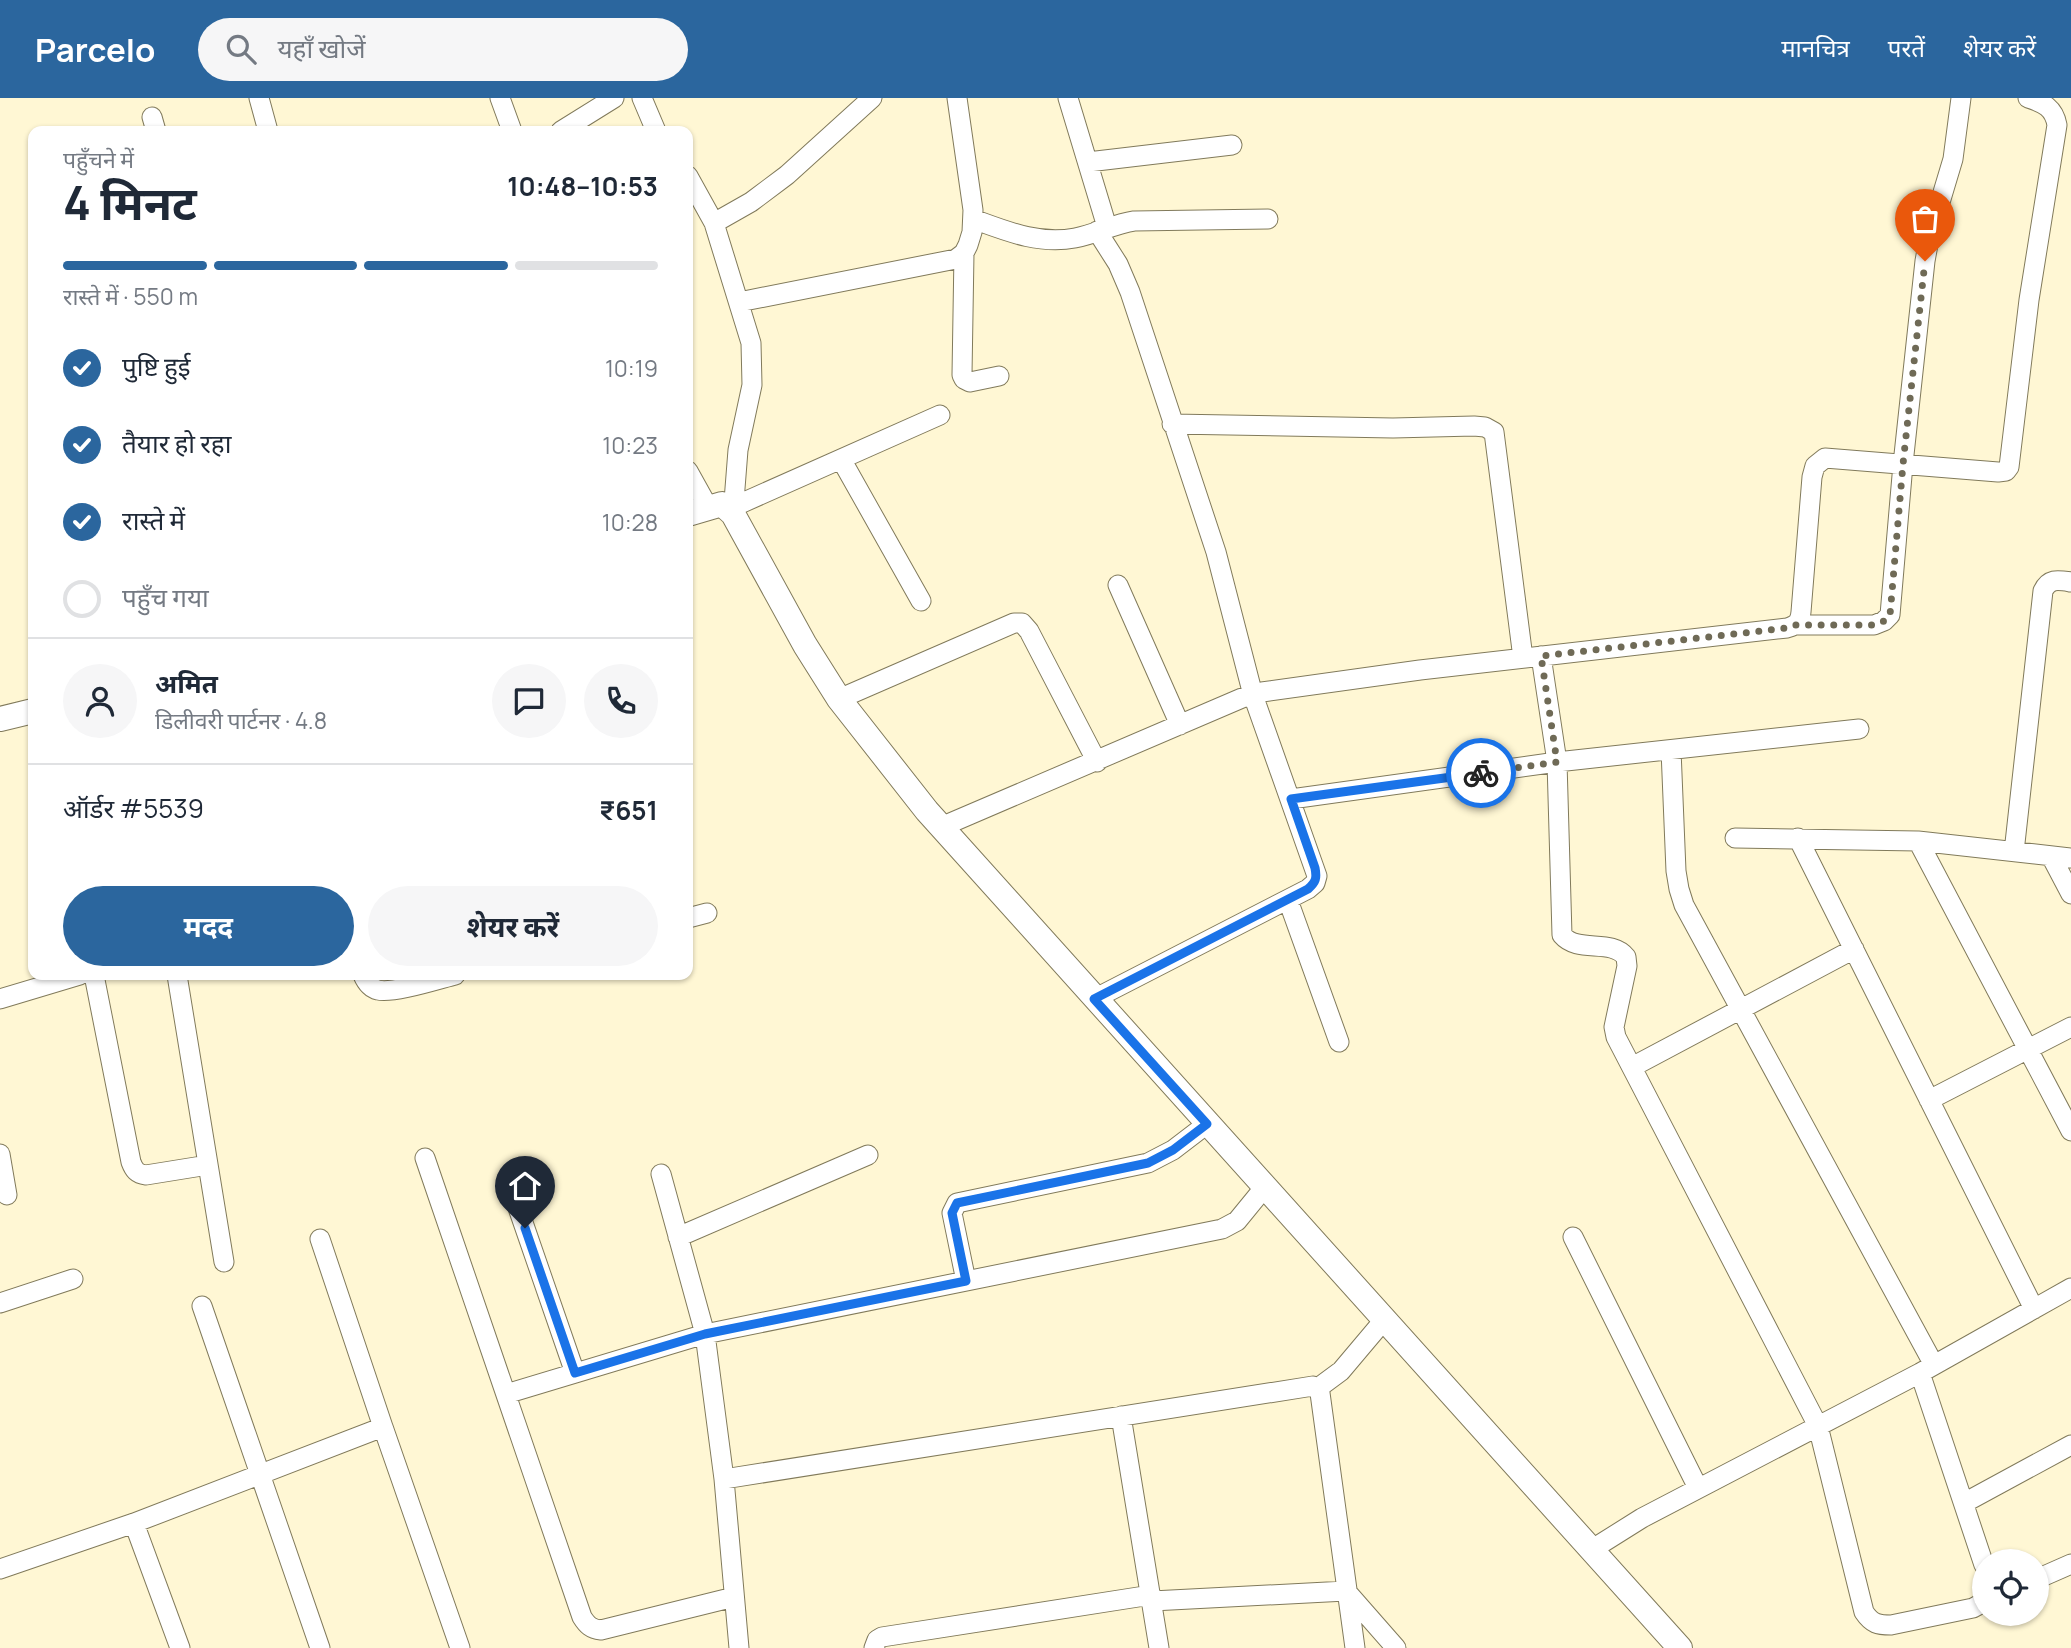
<!DOCTYPE html>
<html lang="hi">
<head>
<meta charset="utf-8">
<style>
  body { margin:0; font-family:Manrope,"Noto Sans Devanagari",sans-serif; background:#f6f6f7; color:#1f2937; height:100vh; display:flex; flex-direction:column; font-size:26px; white-space:nowrap }
  * { box-sizing:border-box; margin:0 }
  p { font-size:23px; color:#747a83 }
  .icon { flex:none; width:38px; height:38px; fill:none; stroke:currentColor; stroke-width:2; stroke-linecap:round; stroke-linejoin:round }
  .map { position:relative; flex:1; overflow:hidden }
  .panel { position:absolute; left:28px; top:28px; width:665px; height:854px; display:flex; flex-direction:column; background:#fff; border-radius:14px; box-shadow:0 2px 5px #0004 }
  .panel>* { flex:none }
  .controls { position:absolute; left:1972px; top:1451px; display:grid; gap:14px }
  .controls a { display:grid; place-items:center; width:77px; height:77px; border-radius:50%; background:#fff; box-shadow:0 2px 5px #0004; font-size:35px }
  .pin { position:absolute; display:grid; place-items:center; width:60px; height:60px; color:#fff; margin:-72px -30px; border-radius:50% 50% 50% 0; rotate:-45deg; box-shadow:0 0 7px #0007 }
  .pin .icon { rotate:45deg }
  .courier { position:absolute; display:grid; place-items:center; width:70px; height:70px; margin:-35px; border:5px solid #1a73e8; border-radius:50%; background:#fff; color:#222; box-shadow:0 2px 9px #0007 }
  .headline em { font-style:normal; font-weight:700 }
  .headline div { display:flex; flex-direction:column-reverse }
  .headline { display:flex; align-items:center; justify-content:space-between; height:119px; padding:0 35px }
  h1 { font-size:46px; font-weight:700; line-height:52px }
  .bar { display:grid; grid-template-columns:repeat(4,1fr); gap:10px 7px; align-content:center; height:84px; padding:0 35px }
  .bar i { height:9px; border-radius:5px; background:#e0e1e3 }
  .bar .selected { background:#2b669e }
  .bar p { grid-column:span 4 }
  .line { display:flex; align-items:center; gap:18px; padding:0 35px; border-top:2px solid #e0e1e3 }
  .line div { flex:1 }
  .round { display:grid; place-items:center; flex:none; width:74px; height:74px; border-radius:37px; background:#f6f6f7 }
  ol { padding:0 35px; list-style:none }
  li { display:flex; align-items:center; gap:21px; height:77px }
  li p { margin-inline-start:auto }
  li .icon { padding:7px; border-radius:50%; background:#2b669e; color:#fff; stroke-width:4 }
  li:last-child { color:#747a83 }
  li i { width:38px; height:38px; border:4px solid #e0e1e3; border-radius:50% }
  .cta { display:flex; gap:14px; margin-top:auto; padding:14px 35px }
  .cta a { flex:1; height:80px; border-radius:42px; background:#2b669e; color:#fff; font-size:28px; font-weight:700; line-height:80px; text-align:center }
  .cta a+a { background:#f6f6f7; color:#1f2937 }
  header { display:flex; align-items:center; gap:42px; box-sizing:border-box; height:98px; padding:0 35px; background:#2b669e; color:#fff }
  header strong { font-size:33px }
  nav { display:flex; gap:38px; margin-inline-start:auto; font-size:24px }
  .search { width:490px; height:63px; background:#f6f6f7; display:flex; align-items:center; gap:18px; box-sizing:border-box; padding:0 24px; border-radius:38px; color:#747a83; font-size:26px }
  .map>svg:first-child { display:block }
</style>
</head>
<body>
<header>
<strong>Parcelo</strong>
<div class="search"><svg class="icon" aria-label="search" viewBox="0 0 24 24"><circle cx="10" cy="10" r="6"/><path d="M15 15l6 6"/></svg>यहाँ खोजें</div>
<nav><a>मानचित्र</a><a>परतें</a><a>शेयर करें</a></nav>
</header>
<div class="map">
<svg width="2071" height="1550" viewBox="0 0 2071 1550">
  <rect width="100%" height="100%" fill="#fff7d4"/>
  <g fill="none" stroke-linecap="round" stroke-linejoin="round">
    <defs>
      <path id="minor" d="M259 0 268 33
        M500 0 512 33
        M642 0 656 33
        M1068 0 1107 129
        M152 19 156 33
        M561 33 614 0
        M1088 64 1232 47
        M688 78 714 125 751 245 752 287 738 352 733 416
        M973 121C1006 133 1039 147 1075 140 1096 136 1114 126 1134 123L1268 121
        M714 125 751 104 787 77 872 0
        M964 155 962 277 964 281 970 284 999 278
        M739 204 956 161 964 155 968 147 972 134 973 112 957 0
        M1172 326 1393 330 1474 328 1485 329 1494 334 1523 560
        M841 361 921 503
        M688 373 708 409
        M733 409 940 317
        M1118 487 1180 627
        M1796 527H1874L1884 523 1890 517 1903 366 1925 163 1929 141 1953 61 1961 0
        M1541 558 1557 664 1562 837C1578 856 1611 840 1626 859L1627 868 1614 929 1616 939 1818 1328 1864 1514C1872 1526 1878 1527 1891 1527L1973 1510 1984 1504
        M839 601 1014 525H1022L1029 533 1097 664
        M1671 652 1676 773 1679 791 1684 807 1934 1267
        M1291 701 1557 664 1859 631
        M941 729 1242 600 1262 594 1420 572 1787 530C1797 527 1800 524 1801 514L1812 379 1815 368 1825 360 1998 374 2006 373 2009 369 2029 202 2057 27C2054 10 2044 5 2028 0
        M1735 740 1918 743 2071 760
        M1798 740 2034 1211
        M1918 743 2071 1033
        M2014 754 2043 493C2049 480 2058 482 2071 484
        M2051 758 2071 796
        M1288 802 1339 944
        M688 820 707 815
        M94 877 131 1064C134 1072 137 1076 146 1077L208 1067
        M177 877 224 1164
        M363 877C366 884 370 890 378 892 392 896 439 881 455 877
        M0 901 80 877
        M1094 901 1308 791 1315 785 1317 778 1253 597 1216 454 1130 194 1118 166 1097 133
        M1632 969 1854 851
        M1929 1002 2071 929
        M0 1056 7 1097
        M425 1060 582 1519C587 1527 591 1531 601 1532L734 1499
        M661 1076 705 1236 724 1381 739 1550
        M508 1081 575 1275
        M678 1139 868 1057
        M1573 1139 1698 1390
        M966 1183 952 1115 957 1105 1148 1065 1173 1052 1207 1026
        M0 1205 73 1181
        M202 1208 320 1550
        M1920 1275 1984 1467
        M1318 1290 1341 1273 1384 1222
        M506 1296 705 1236 1222 1131 1237 1123 1264 1090
        M1121 1318 1159 1550
        M383 1329 460 1550
        M724 1381 1313 1288 1318 1290 1320 1295 1355 1550
        M1964 1405 2071 1347
        M134 1425 180 1550
        M1591 1452 1642 1420 1920 1275 2071 1190
        M0 1471 134 1425 383 1329 320 1141
        M2037 1481 2071 1466
        M1152 1503 1346 1493 1396 1550
        M874 1550 877 1542 882 1539 1151 1497"/>
      <path id="tertiary" d="M688 416 722 406 733 416 805 547 839 601 927 713 1680 1550
        M0 621 33 613"/>
    </defs>
    <!-- minor casing -->
    <use href="#minor" stroke="#817a5b" stroke-width="21"/>
    <!-- tertiary casing -->
    <use href="#tertiary" stroke="#817a5b" stroke-width="26"/>
    <!-- minor -->
    <use href="#minor" stroke="#fff" stroke-width="19"/>
    <!-- tertiary -->
    <use href="#tertiary" stroke="#fff" stroke-width="24"/>
  </g>
  <g fill="none" stroke-linecap="round" stroke-linejoin="round">
    <!-- done -->
    <path stroke="#6f6a56" stroke-width="7" stroke-dasharray="0 12.6" d="M1481 675 1557 664 1541 558 1787 530 1796 527H1874L1884 523 1890 517 1903 366 1925 163"/>
    <!-- route -->
    <path stroke="#1a73e8" stroke-width="9" d="M525 1130 575 1275 705 1236 966 1183 952 1115 957 1105 1148 1065 1173 1052 1207 1026 1094 901 1308 791C1316 784 1317 780 1315 770L1291 701 1481 675"/>
  </g>
</svg>
<div class="controls">
<a><svg class="icon" aria-label="locate" viewBox="0 0 24 24"><circle cx="12" cy="12" r="6"/><path d="M12 2v4M12 18v4M2 12h4M18 12h4"/></svg></a>
</div>
<div class="pin" style="left:1925px;top:163px;background:#ea580c"><svg class="icon" aria-label="bag" viewBox="0 0 24 24"><path d="M5 8h14l-1 12H6zM9 8a3 3 0 0 1 6 0"/></svg></div>
<div class="pin" style="left:525px;top:1130px;background:#1f2937"><svg class="icon" aria-label="home" viewBox="0 0 24 24"><path d="M3 11l9-7 9 7M6 9v11h12V9"/></svg></div>
<div class="courier" style="left:1481px;top:675px"><svg class="icon" aria-label="bike" viewBox="0 0 24 24"><circle cx="6" cy="16" r="4"/><circle cx="18" cy="16" r="4"/><path d="M6 16l4-8h5l3 8M10 8l3 8H6M13 5h3"/></svg></div>
<section class="panel">
<div class="headline"><div><h1>4 मिनट</h1><p>पहुँचने में</p></div><em>10:48–10:53</em></div>
<div class="bar"><i class="selected"></i><i class="selected"></i><i class="selected"></i><i></i><p>रास्ते में · 550 m</p></div>
<ol>
<li><svg class="icon" aria-label="check" viewBox="0 0 24 24"><path d="M5 12l5 5 9-10"/></svg>पुष्टि हुई<p>10:19</p></li>
<li><svg class="icon" aria-label="check" viewBox="0 0 24 24"><path d="M5 12l5 5 9-10"/></svg>तैयार हो रहा<p>10:23</p></li>
<li><svg class="icon" aria-label="check" viewBox="0 0 24 24"><path d="M5 12l5 5 9-10"/></svg>रास्ते में<p>10:28</p></li>
<li><i></i>पहुँच गया</li>
</ol>
<div class="line" style="height:126px"><a class="round"><svg class="icon" aria-label="person" viewBox="0 0 24 24"><circle cx="12" cy="8" r="4"/><path d="M4 21q1-7 8-7t8 7"/></svg></a><div><b>अमित</b><p>डिलीवरी पार्टनर · 4.8</p></div><a class="round"><svg class="icon" aria-label="chat" viewBox="0 0 24 24"><path d="M4 5h16v11H9l-5 4z"/></svg></a><a class="round"><svg class="icon" aria-label="phone" viewBox="0 0 24 24"><path d="M5 4h4l2 5-3 2q2 4 5 5l2-3 5 2v4C11 20 4 13 5 4z"/></svg></a></div>
<div class="line" style="height:91px"><div>ऑर्डर #5539</div><b>₹651</b></div>
<div class="cta"><a>मदद</a><a>शेयर करें</a></div>
</section>
</div>
</body>
</html>
